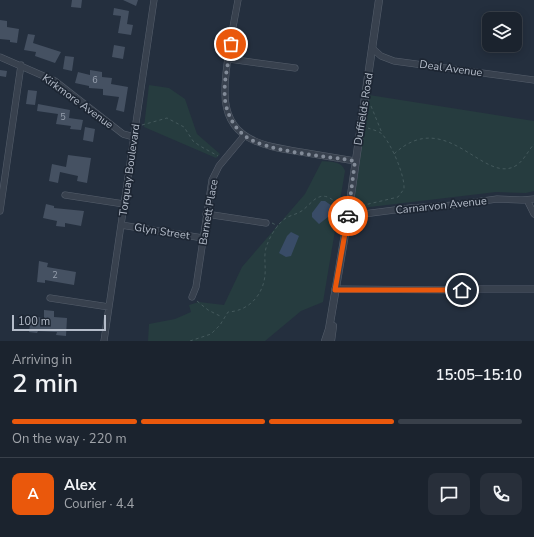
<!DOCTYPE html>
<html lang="en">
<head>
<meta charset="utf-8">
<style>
  body { margin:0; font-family:"Nunito Sans",sans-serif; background:#282f3a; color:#f1f3f6; height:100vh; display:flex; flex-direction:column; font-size:15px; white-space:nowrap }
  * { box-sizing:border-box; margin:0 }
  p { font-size:13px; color:#a0a4aa }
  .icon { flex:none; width:22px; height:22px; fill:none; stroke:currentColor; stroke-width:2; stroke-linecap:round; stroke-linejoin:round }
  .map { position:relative; height:341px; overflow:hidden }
  .panel { display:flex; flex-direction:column; background:#1b232e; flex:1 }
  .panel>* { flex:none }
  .buttons { position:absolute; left:482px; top:12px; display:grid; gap:8px }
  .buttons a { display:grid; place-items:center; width:40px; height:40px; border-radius:8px; background:#1b232e; box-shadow:0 2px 10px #0003,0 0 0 1px #39404a; font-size:20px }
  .scale { position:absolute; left:12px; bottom:10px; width:94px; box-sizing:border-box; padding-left:4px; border:2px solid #b4bcc9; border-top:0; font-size:11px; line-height:14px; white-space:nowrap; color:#b4bcc9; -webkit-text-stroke:3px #1d2633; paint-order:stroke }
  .pin { position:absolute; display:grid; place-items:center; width:34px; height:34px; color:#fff; margin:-17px; border:2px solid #fff; border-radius:50%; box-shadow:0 1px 4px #0007 }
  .courier { position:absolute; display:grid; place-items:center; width:40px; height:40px; margin:-20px; border:3px solid #ea580c; border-radius:50%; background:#fff; color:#222; box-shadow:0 1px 5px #0007 }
  .summary em { font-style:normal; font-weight:600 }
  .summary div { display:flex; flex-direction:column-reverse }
  .summary { display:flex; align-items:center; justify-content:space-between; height:68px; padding:0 12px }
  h1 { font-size:26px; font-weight:600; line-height:30px }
  .bar { display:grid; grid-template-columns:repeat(4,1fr); gap:6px 4px; align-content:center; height:48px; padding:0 12px }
  .bar i { height:5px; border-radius:3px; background:#39404a }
  .bar .selected { background:#ea580c }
  .bar p { grid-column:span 4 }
  .line { display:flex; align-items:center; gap:10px; padding:0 12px; border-top:1px solid #39404a }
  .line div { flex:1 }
  .round { display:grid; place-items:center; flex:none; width:42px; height:42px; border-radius:8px; background:#282f3a }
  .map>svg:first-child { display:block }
</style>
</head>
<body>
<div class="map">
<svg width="534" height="341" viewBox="0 0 534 341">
  <rect width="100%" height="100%" fill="#242f3e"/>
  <!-- green -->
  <path fill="#263c3f" d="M149 85 169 88 185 99 197 134 220 154 216 158 144 127Z
    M369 95 534 121V191L526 193 496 192 353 209Z
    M322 161C331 162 342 161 345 171L323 302 301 311 265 341H148L149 324 175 319 191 312 189 305 199 302 224 305 242 267 305 194Z"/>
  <!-- water -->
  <path fill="#394c67" d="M321 201H325L332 206 328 217 319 224 312 217V213Z
    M291 232 299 236 291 256 286 257 279 253 287 236Z"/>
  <!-- building -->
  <path fill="#455162" d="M72 0H82L81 8 71 7Z
    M123 0H138L136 6Z
    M114 8 129 11 127 24 133 25 131 35 118 33 121 16 113 15Z
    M0 20 7 21V27L19 29 17 43 10 42V40L0 39Z
    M28 34 35 35 33 43 61 52 55 63 35 56 36 52 24 50Z
    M114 45 125 47 123 59 112 57Z
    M65 56 74 57 72 71 63 69Z
    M0 70 7 71 6 77 0 76Z
    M90 70 102 72V77L112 78 111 84 128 87 124 112 116 110 119 97 103 95V89L89 88V86L75 83 78 72 90 75Z
    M28 90 37 91 35 105 26 104Z
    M38 104 70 110 69 118 83 120 81 130 70 129 71 126 56 124 58 114 37 111Z
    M85 127 95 129 93 142 83 140Z
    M68 155 91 158 87 183 77 181 78 176 60 172 58 183 49 181 52 164 66 167Z
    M46 204 54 206V208L84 211 81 226 65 223V227L56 226 57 221 43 218Z
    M39 261 48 263 47 267 76 272 74 285 45 280V283L37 282Z
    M44 310 54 311V317L67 318 66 336 56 335 57 332 38 331 37 333 29 332 31 316 44 318Z"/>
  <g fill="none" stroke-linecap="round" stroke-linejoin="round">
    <defs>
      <path id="minor" d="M238 0C233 29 225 62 225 91 224 140 263 146 301 152 319 155 337 158 355 161
        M372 48 381 56 394 61 534 80
        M0 57 55 81 123 134 134 137
        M229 59 295 68
        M65 195 124 204
        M527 200 534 214
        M0 211 21 65
        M206 214 266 223
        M348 216 410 208 454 205 497 199 522 200 534 199
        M121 225 203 238
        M335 289 462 290
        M470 289H534
        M192 297 196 287 212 180 219 166 244 136
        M50 298 109 307
        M104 341 154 0"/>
      <path id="tertiary" d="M325 341 329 329 348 216 379 0
        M331 341 333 326"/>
    </defs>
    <!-- minor casing -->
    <use href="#minor" stroke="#565f6c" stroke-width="7"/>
    <!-- tertiary casing -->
    <use href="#tertiary" stroke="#565f6c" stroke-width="8"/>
    <!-- path -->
    <path stroke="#44595c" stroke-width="1" stroke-dasharray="3 3" stroke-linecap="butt" d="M371 106 382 133
      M142 125 167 118 184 127 193 141 200 146 218 156
      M394 154C447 105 484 187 517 165 524 160 528 151 534 144
      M356 207 398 197 404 189C405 176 392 145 382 134 379 131 373 130 368 128
      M272 223 278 226
      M197 301 208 310 222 317
      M190 341 211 334 220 325 228 312C248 311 263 296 265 275 266 265 263 255 267 245 270 236 278 223 286 218 291 215 298 214 303 210 313 202 319 190 333 200L336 207H343"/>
    <!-- minor -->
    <use href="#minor" stroke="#38414e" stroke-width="6"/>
    <!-- tertiary -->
    <use href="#tertiary" stroke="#38414e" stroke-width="7"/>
  </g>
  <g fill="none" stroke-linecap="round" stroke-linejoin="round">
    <!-- done -->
    <path stroke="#828b98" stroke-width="4" stroke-dasharray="0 7.2" d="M231 44C229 62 223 81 225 99 226 112 234 128 245 136 265 152 328 156 355 161L348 216"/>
    <!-- route -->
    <path stroke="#ea580c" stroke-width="5" d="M348 216 335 290H462"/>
  </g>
  <g text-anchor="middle" stroke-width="3.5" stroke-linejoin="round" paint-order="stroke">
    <!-- number labels -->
    <g font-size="9" fill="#98a1af">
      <text x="95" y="83">6</text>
      <text x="63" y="120">5</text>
      <text x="55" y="278">2</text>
    </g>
    <!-- street labels -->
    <g font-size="11" fill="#b4bcc9" stroke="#1d2633">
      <text transform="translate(451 68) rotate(8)" y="4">Deal Avenue</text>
      <text transform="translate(78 101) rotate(36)" y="4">Kirkmore Avenue</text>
      <text transform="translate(363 109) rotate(-81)" y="4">Duffields Road</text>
      <text transform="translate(129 170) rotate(-82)" y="4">Torquay Boulevard</text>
      <text transform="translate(441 205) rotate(-6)" y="4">Carnarvon Avenue</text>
      <text transform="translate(208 212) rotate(-80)" y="4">Barnett Place</text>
      <text transform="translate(162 231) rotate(9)" y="4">Glyn Street</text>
    </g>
  </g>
</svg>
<div class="buttons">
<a><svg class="icon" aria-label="layers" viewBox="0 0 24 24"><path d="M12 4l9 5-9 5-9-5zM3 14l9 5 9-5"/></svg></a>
</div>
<div class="scale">100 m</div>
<div class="pin" style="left:231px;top:44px;background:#ea580c"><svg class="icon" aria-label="bag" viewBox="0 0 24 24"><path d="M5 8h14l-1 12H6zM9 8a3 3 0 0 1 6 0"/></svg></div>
<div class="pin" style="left:462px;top:290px;background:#1f2937"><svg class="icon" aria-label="home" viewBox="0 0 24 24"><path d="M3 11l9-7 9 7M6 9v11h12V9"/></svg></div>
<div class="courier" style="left:348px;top:216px"><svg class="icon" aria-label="car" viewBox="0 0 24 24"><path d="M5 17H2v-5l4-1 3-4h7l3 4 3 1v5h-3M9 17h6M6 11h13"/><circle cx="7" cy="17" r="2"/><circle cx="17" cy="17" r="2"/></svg></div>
</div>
<section class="panel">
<div class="summary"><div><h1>2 min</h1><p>Arriving in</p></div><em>15:05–15:10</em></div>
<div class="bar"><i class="selected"></i><i class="selected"></i><i class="selected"></i><i></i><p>On the way · 220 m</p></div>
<div class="line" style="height:72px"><b class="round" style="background:#ea580c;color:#fff">A</b><div><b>Alex</b><p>Courier · 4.4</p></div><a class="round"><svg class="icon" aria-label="chat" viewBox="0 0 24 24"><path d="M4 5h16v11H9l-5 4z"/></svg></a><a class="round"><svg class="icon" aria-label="phone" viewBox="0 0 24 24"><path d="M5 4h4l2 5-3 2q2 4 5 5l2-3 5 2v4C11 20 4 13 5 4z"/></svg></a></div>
</section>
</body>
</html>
